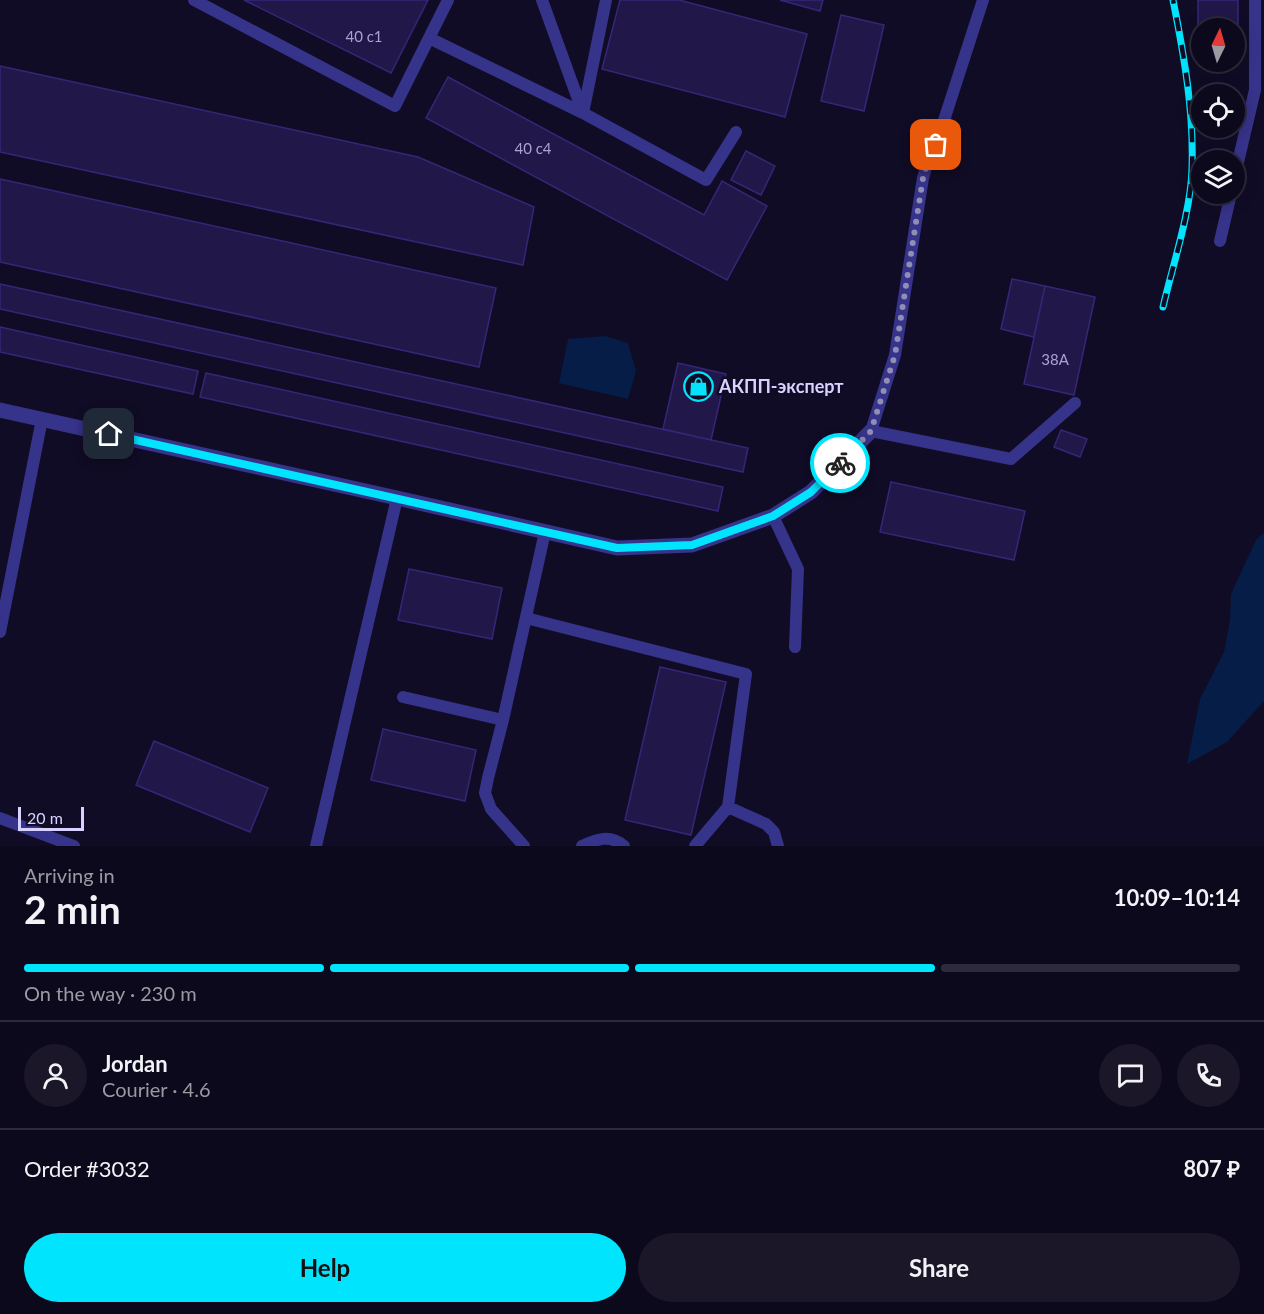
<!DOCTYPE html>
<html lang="en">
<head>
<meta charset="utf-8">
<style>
  body { margin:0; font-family:Lato,sans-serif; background:#1b1729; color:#f1f3f6; height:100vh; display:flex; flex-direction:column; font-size:22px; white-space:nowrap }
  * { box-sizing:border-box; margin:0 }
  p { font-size:20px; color:#9a9aa3 }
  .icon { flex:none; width:33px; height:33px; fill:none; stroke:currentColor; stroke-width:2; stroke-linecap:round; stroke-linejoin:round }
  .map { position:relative; height:846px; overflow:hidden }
  .drawer { display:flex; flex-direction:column; background:#0d091c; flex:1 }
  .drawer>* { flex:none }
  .needle { width:39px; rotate:5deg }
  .buttons { position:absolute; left:1191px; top:18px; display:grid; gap:12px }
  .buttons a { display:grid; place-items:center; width:54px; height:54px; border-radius:50%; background:#0d091c; box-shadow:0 3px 15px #0003,0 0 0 2px #2d2a3b; font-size:30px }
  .scale { position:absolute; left:18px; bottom:15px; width:66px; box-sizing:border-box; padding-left:6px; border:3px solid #d7d2ff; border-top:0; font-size:16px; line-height:21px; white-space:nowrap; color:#d7d2ff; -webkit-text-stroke:4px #110c26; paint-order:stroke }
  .pin { position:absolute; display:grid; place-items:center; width:51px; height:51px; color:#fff; margin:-26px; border-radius:12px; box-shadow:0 3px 9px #0006 }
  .courier { position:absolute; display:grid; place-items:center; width:60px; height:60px; margin:-30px; border:4px solid #00e5fd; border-radius:50%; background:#fff; color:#222; box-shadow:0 2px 8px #0007 }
  .head em { font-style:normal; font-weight:700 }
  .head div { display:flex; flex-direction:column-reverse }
  .head { display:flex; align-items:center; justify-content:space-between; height:102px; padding:0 24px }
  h1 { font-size:39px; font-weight:700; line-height:45px }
  .bar { display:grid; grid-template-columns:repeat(4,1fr); gap:9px 6px; align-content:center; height:72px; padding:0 24px }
  .bar i { height:8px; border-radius:4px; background:#2d2a3b }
  .bar .current { background:#00e5fd }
  .bar p { grid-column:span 4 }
  .line { display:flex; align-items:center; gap:15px; padding:0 24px; border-top:2px solid #2d2a3b }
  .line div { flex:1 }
  .round { display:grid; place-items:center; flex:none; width:63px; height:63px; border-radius:32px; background:#1b1729 }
  .action { display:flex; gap:12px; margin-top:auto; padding:12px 24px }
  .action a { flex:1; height:69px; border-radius:36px; background:#00e5fd; color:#111; font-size:24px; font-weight:700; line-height:69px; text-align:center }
  .action a+a { background:#1b1729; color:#f1f3f6 }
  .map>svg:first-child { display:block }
</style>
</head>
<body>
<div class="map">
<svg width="1264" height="846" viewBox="0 0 1264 846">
  <rect width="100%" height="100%" fill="#110c26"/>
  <!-- water -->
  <path fill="#051d47" d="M605 336 628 343 636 371 628 399 559 383 568 339Z
    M1264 533V701L1227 742 1187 764 1200 699 1224 652 1230 620 1231 594 1256 540Z"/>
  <!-- building -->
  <path fill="#211749" stroke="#362678" stroke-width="1.5" d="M244 0H428L391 73Z
    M620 0H679L807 34 785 117 602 69Z
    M780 0H823L820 11Z
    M1198 0H1238V38H1234V28H1202V37H1198Z
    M841 15 884 25 864 111 821 101Z
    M0 66 418 157 534 207 523 265 0 152Z
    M448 77 704 215 722 181 767 206 727 280 426 118Z
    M746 151 775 166 761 195 731 180Z
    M0 179 496 288 479 367 0 262Z
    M1012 279 1045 286 1034 337 1001 329Z
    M0 284 748 448 743 472 0 309Z
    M1045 286 1095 297 1074 395 1024 384Z
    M0 327 198 371 193 394 0 352Z
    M678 363 726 374 711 440 663 429Z
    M206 373 723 487 718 511 200 397Z
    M1061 430 1087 439 1080 457 1054 447Z
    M891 482 1025 511 1014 560 880 532Z
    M409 569 502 588 492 639 398 620Z
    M660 667 726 682 691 835 625 820Z
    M383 729 476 750 465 801 371 780Z
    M154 741 268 788 250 832 136 785Z"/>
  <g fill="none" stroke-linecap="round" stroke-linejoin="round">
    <!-- lane -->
    <path stroke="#36338a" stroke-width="12" d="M194 0 395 106 448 0
      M542 0 583 113 706 180 736 132
      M983 0 936 145 929 158 923 178 895 355 871 431 1011 459 1075 403
      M429 38 583 113 606 0
      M1234 179 1255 90V0
      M1220 241 1231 194
      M773 516 798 569 795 647
      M526 618 746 674 728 807 766 824 774 832 778 846
      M0 632 42 419
      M403 697 503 720
      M0 818 74 846
      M316 846 397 498
      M524 846 491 809 485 793 488 778 503 720 545 532
      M582 846C597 839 610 834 624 846
      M695 846 728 807"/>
    <!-- street -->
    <path stroke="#36338a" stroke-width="15" d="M0 410 397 498 617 548 692 545 773 516 811 492 871 431"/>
    <defs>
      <path id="rail" d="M1163 307C1173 264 1191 211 1192 168 1194 112 1184 55 1173 0"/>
    </defs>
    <!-- rail casing -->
    <use href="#rail" stroke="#00e5fd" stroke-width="7"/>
    <!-- rail -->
    <use href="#rail" stroke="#110c26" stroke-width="4.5" stroke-dasharray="14" stroke-linecap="butt"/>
  </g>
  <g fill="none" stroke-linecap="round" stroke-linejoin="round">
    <!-- done -->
    <path stroke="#928db3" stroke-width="6" stroke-dasharray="0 10.8" d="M840 463 871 431 895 355 923 178 929 158 936 145"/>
    <!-- route -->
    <path stroke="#00e5fd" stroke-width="8" d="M109 434 617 548 692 545 773 516 811 492 840 463"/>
  </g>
  <!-- icons -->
  <defs>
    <symbol id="shop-ring" viewBox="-11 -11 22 22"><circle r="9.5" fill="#110c26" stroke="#00e5fd" stroke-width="1.5"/><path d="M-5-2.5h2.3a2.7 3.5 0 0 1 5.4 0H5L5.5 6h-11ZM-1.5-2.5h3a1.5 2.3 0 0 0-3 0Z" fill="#00e5fd"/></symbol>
  </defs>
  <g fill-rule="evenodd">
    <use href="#shop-ring" x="682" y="370" width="33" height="33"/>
  </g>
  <g text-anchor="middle" stroke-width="5" stroke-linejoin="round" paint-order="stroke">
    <!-- number labels -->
    <g font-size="15" fill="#aaa3d2">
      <text x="364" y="42">40 с1</text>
      <text x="533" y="154">40 с4</text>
      <text x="1055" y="365">38А</text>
    </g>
    <!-- poi labels -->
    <g font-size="18" font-weight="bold" fill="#d7d2ff" stroke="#110c26" text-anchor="start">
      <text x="719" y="393">АКПП-эксперт</text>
    </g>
  </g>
</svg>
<div class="buttons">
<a><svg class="needle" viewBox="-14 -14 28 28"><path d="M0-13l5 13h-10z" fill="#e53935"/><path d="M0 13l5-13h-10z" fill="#9a9aa3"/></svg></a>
<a><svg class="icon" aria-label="locate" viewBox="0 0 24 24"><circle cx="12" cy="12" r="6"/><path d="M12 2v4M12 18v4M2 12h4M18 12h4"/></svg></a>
<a><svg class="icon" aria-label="layers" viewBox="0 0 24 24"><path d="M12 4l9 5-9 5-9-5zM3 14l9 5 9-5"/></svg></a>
</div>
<div class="scale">20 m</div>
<div class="pin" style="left:936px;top:145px;background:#ea580c"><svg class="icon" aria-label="bag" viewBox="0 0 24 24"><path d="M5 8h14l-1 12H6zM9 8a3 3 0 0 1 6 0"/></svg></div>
<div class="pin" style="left:109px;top:434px;background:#1f2937"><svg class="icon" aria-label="home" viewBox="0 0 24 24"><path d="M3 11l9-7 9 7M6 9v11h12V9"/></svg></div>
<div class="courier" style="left:840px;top:463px"><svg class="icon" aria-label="bike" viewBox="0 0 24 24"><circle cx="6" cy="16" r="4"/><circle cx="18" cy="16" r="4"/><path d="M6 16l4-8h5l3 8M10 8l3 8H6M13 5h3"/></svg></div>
</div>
<section class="drawer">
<div class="head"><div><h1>2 min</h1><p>Arriving in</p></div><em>10:09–10:14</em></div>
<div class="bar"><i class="current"></i><i class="current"></i><i class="current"></i><i></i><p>On the way · 230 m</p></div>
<div class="line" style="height:108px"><a class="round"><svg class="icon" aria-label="person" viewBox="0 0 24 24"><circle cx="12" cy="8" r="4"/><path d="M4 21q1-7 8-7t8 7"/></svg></a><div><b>Jordan</b><p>Courier · 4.6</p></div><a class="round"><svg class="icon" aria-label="chat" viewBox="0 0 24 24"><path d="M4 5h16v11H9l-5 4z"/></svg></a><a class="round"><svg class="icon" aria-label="phone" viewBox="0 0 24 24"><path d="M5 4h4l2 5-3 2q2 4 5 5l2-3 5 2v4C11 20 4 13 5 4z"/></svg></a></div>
<div class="line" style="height:78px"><div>Order #3032</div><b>807 ₽</b></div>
<div class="action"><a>Help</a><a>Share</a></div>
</section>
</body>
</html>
